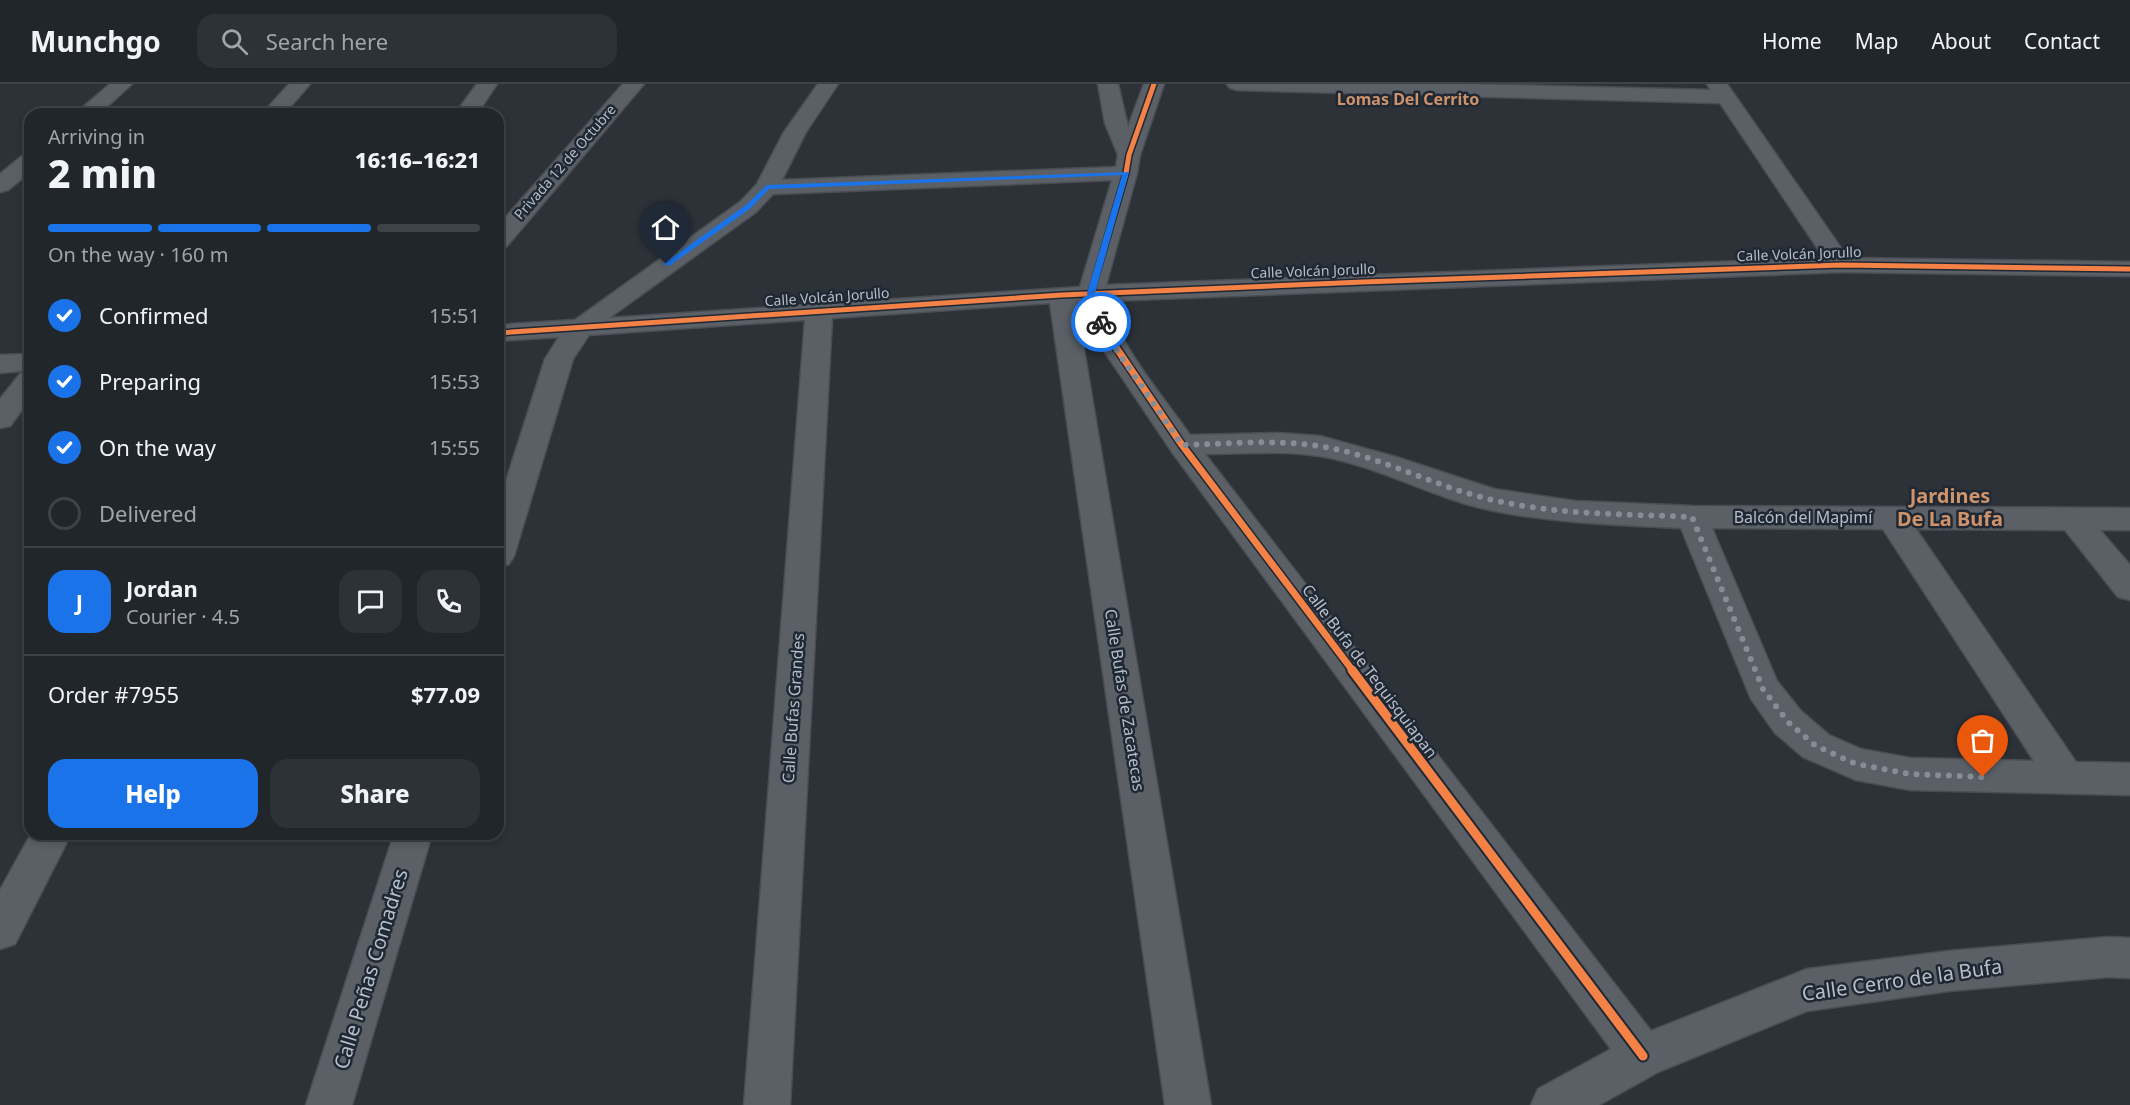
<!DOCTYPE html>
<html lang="en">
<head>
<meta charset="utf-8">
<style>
  body { margin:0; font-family:"Noto Sans",sans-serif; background:#2d3236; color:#f1f3f6; height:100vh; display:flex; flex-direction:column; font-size:22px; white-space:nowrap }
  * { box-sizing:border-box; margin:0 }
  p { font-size:20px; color:#a2a5a8 }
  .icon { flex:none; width:33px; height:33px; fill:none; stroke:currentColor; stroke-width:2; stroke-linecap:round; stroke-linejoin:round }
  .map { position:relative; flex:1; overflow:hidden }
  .sheet { position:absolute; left:24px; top:24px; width:480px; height:732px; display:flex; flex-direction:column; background:#21262a; border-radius:18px; box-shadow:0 3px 9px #0003,0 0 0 2px #3e4347 }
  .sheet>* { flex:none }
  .pin { position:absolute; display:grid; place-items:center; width:51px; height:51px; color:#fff; margin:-62px -26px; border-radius:50% 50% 50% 0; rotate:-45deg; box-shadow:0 0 6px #0007 }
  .pin .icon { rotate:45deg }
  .courier { position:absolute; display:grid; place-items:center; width:60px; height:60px; margin:-30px; border:4px solid #1a73e8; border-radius:50%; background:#fff; color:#222; box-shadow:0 2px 8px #0007 }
  .head em { font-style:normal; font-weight:800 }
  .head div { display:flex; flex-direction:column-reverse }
  .head { display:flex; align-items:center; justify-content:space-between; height:102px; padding:0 24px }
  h1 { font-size:39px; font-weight:800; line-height:45px }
  .bar { display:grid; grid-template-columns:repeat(4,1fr); gap:9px 6px; align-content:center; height:72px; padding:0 24px }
  .bar i { height:8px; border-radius:4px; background:#3e4347 }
  .bar .selected { background:#1a73e8 }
  .bar p { grid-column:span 4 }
  .line { display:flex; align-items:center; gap:15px; padding:0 24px; border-top:2px solid #3e4347 }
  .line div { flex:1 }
  .round { display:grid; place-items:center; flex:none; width:63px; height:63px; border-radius:18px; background:#2d3236 }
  ol { padding:0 24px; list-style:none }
  li { display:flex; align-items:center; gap:18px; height:66px }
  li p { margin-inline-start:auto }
  li .icon { padding:6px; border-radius:50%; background:#1a73e8; color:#fff; stroke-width:4 }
  li:last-child { color:#a2a5a8 }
  li i { width:33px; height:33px; border:3px solid #3e4347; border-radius:50% }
  .action { display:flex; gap:12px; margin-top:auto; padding:12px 24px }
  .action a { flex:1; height:69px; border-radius:18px; background:#1a73e8; color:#fff; font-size:24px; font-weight:800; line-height:69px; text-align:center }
  .action a+a { background:#2d3236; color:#f1f3f6 }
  header { display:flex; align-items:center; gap:36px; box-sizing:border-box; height:84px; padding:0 30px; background:#21262a; border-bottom:2px solid #3e4347 }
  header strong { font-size:28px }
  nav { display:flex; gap:33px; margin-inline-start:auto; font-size:21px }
  .search { width:420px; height:54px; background:#2d3236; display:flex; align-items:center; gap:15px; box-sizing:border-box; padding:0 21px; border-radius:18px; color:#a2a5a8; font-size:22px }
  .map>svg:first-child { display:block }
</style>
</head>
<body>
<header>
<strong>Munchgo</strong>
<div class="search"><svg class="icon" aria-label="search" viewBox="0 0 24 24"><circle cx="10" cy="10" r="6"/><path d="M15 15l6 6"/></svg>Search here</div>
<nav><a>Home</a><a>Map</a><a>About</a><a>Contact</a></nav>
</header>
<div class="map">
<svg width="2130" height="1021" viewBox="0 0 2130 1021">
  <rect width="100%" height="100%" fill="#2c3238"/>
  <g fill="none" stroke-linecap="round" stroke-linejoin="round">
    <defs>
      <path id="minor" d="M110 0H132L99 30H75Z
        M289 0H310L284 30H262Z
        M477 0H497L477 30H455Z
        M623 0H644L507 162 498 164V142Z
        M818 0H838L806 48 782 96 1116 83 1118 71 1105 39 1098 0H1118L1128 43 1144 0H1164L1140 71 1137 89 1106 201 1824 174 1720 19 1237 6 1230 4 1227 0H1468L1711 6 1707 0H1727L1848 174 2130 178V192L1841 188 1106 217C1123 267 1160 308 1190 351L1278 349 1320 352 1396 373 1494 405 1575 417 1692 422 2130 424V446H2100L2130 481V516L2118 513 2065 446 1916 445 2076 678 2130 679V711L1910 706 1856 696 1803 673 1775 649 1751 615 1681 444C1618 441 1555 439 1494 427 1434 415 1380 382 1319 372 1282 366 1243 370 1205 370L1651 947 1807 885 1949 867 2109 853 2130 854V894L2109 893 1949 907 1807 927 1658 988 1599 1021H1531L1538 1005 1611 965 1172 368 1100 261 1088 240 1081 218H1076L1211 1021H1165L1050 219 832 234 790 1021H744L805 236 589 251 573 275 514 472 509 480 498 484V422L545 275 559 253 498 257V241L575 236 740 118 757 100 784 48ZM1112 96 1080 203 609 234 756 128 773 110ZM1712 444 1883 445 2034 677 1910 674 1861 665 1829 651 1801 627 1777 597Z
        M30 70V88L8 106 0 108V90L22 72Z
        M30 270V286L0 289V271Z
        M30 287V315L10 342 0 344V315L20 290Z
        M31 750H71L15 860 0 865V806Z
        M394 750H432L352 1021H306Z"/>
    </defs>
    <!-- minor casing -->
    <use href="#minor" stroke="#4a4e53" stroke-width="3"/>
    <!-- minor -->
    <use href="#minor" fill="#5b6067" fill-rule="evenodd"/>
    <defs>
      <path id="cycleway-far2" d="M498 249 1062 211 1363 198 1841 181 2130 185
        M1110 255 1101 240 1091 209 1126 89 1129 71 1154 0"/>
      <path id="cycleway-far1" d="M1109 253 1182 361 1353 587"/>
      <path id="cycleway" d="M1352 586 1643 972"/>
    </defs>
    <!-- cycleway-far2 casing -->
    <use href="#cycleway-far2" stroke="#1f2833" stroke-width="8"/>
    <!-- cycleway-far1 casing -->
    <use href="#cycleway-far1" stroke="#1f2833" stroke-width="10"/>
    <!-- cycleway casing -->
    <use href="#cycleway" stroke="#1f2833" stroke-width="13"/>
    <!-- cycleway-far2 -->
    <use href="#cycleway-far2" stroke="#f48246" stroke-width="5"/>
    <!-- cycleway-far1 -->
    <use href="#cycleway-far1" stroke="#f48246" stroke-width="7"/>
    <!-- cycleway -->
    <use href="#cycleway" stroke="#f48246" stroke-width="9"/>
  </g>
  <!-- route -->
  <path fill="#1a73e8" d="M1129 88 1095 209 1105 238 1101 241 1097 238 1087 209 1122 91 769 105 751 124 669 182 663 180 746 121 767 101Z"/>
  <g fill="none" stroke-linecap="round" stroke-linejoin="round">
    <!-- done -->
    <path stroke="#868d96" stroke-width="6" stroke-dasharray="0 10.8" d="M1101 238 1113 261 1182 361C1227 360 1274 355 1319 362 1379 371 1434 403 1493 416 1558 431 1626 430 1692 433L1763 605 1788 638 1816 662 1856 680 1910 690 1983 693"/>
  </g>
  <g text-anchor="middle" stroke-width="5" stroke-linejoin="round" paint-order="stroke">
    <!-- far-street labels -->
    <g font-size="14" fill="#b6bec9" stroke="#1f2833">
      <text transform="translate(565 78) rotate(-49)" y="5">Privada 12 de Octubre</text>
      <text transform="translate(1799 170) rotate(-2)" y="5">Calle Volcán Jorullo</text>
      <text transform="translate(1313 187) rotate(-2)" y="5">Calle Volcán Jorullo</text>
      <text transform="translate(827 213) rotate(-4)" y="5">Calle Volcán Jorullo</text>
    </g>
    <!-- far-quarter labels -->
    <g font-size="16" font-weight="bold" fill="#cf936b" stroke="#1f2833">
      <text x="1408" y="21">Lomas Del Cerrito</text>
    </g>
    <!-- street labels -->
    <g font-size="16" fill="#b6bec9" stroke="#1f2833">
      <text x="1803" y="439">Balcón del Mapimí</text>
      <text transform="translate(1370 587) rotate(53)" y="6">Calle Bufa de Tequisquiapan</text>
      <text transform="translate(1125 616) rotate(81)" y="6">Calle Bufas de Zacatecas</text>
      <text transform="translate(793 624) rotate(-86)" y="6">Calle Bufas Grandes</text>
    </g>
    <!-- quarter labels -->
    <g font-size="20" font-weight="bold" fill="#cf936b" stroke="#1f2833">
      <text x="1950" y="419">Jardines<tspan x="1950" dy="23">De La Bufa</tspan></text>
    </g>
    <!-- near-street labels -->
    <g font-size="20" fill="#b6bec9" stroke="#1f2833">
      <text transform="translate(371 885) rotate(-73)" y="7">Calle Peñas Comadres</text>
      <text transform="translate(1902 896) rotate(-8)" y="7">Calle Cerro de la Bufa</text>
    </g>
  </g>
</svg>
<div class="pin" style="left:1983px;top:693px;background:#ea580c"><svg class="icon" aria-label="bag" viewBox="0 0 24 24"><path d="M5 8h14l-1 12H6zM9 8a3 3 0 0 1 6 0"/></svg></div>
<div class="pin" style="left:666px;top:180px;background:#1f2937"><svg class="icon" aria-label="home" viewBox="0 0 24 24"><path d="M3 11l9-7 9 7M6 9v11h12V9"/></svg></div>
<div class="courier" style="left:1101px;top:238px"><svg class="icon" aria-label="bike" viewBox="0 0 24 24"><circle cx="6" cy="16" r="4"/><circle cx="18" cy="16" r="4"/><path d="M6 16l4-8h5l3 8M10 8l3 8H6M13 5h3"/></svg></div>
<section class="sheet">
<div class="head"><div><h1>2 min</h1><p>Arriving in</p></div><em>16:16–16:21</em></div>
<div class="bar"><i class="selected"></i><i class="selected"></i><i class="selected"></i><i></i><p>On the way · 160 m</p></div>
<ol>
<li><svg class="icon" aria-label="check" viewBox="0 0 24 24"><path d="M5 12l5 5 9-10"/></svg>Confirmed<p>15:51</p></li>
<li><svg class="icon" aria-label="check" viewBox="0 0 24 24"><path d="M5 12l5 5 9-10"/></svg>Preparing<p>15:53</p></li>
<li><svg class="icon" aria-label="check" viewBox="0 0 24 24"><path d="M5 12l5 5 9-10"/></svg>On the way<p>15:55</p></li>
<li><i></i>Delivered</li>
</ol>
<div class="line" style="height:108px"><b class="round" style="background:#1a73e8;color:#fff">J</b><div><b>Jordan</b><p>Courier · 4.5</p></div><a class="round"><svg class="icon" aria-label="chat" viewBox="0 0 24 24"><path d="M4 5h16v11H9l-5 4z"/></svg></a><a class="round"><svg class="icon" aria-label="phone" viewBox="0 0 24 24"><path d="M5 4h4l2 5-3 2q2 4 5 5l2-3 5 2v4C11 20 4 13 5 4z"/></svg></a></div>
<div class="line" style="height:78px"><div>Order #7955</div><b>$77.09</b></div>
<div class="action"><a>Help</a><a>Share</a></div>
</section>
</div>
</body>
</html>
